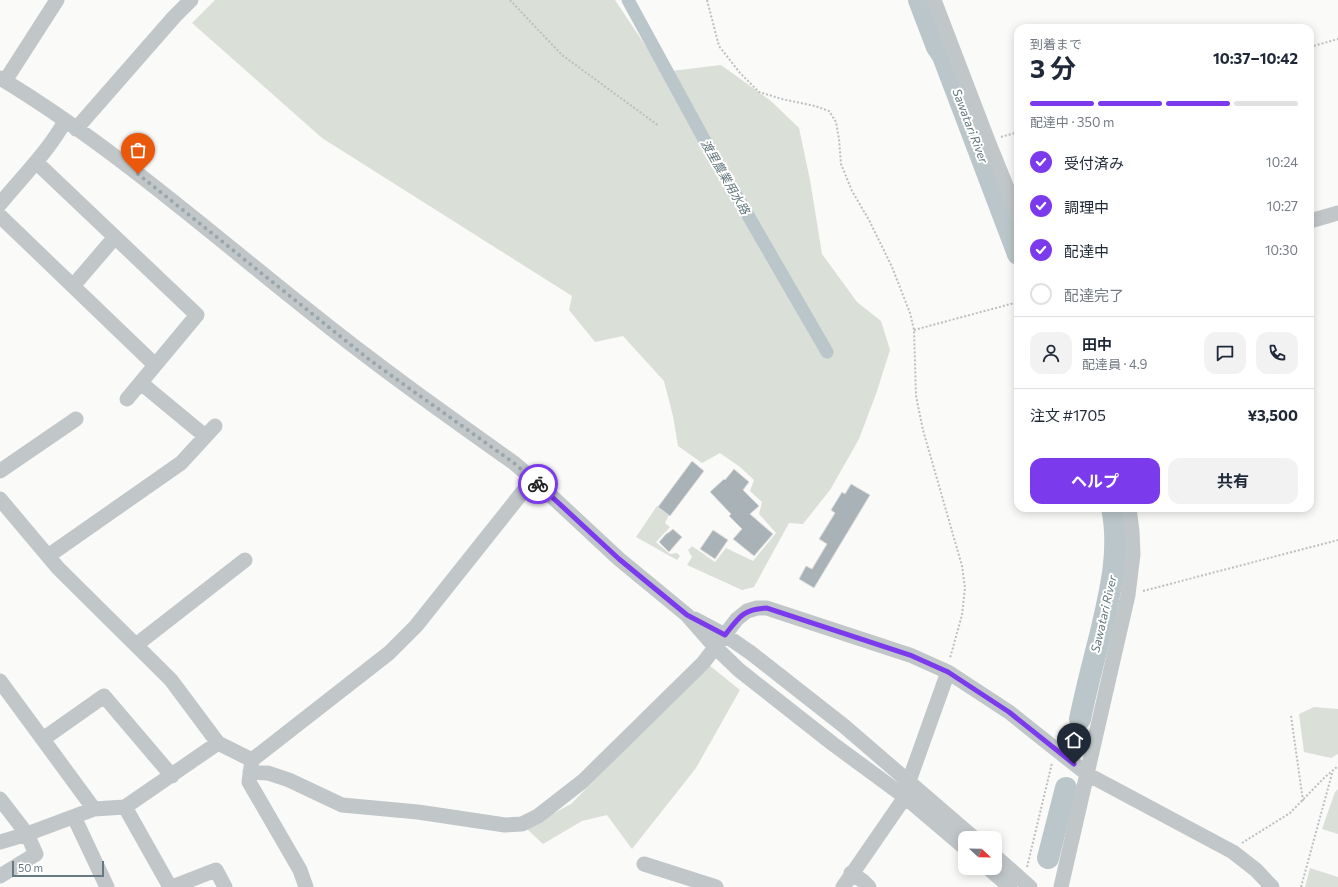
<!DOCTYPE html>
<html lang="ja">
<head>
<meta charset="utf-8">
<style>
  body { margin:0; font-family:Commissioner,"Noto Sans JP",sans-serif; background:#f2f2f3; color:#1f2937; height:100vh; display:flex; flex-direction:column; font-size:15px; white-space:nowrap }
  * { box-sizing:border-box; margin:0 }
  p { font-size:13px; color:#747a83 }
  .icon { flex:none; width:22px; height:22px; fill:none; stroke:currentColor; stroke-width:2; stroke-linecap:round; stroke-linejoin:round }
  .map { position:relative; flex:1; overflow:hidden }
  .panel { position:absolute; left:1014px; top:24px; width:300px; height:488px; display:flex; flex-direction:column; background:#fff; border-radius:12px; box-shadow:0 2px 10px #0003 }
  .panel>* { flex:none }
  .needle { width:26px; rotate:112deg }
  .controls { position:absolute; left:958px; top:831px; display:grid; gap:8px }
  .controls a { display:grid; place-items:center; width:44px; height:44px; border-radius:8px; background:#fff; box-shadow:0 2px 10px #0003; font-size:20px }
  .scale { position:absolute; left:12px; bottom:10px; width:92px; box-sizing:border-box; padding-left:4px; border:2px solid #667881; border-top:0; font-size:11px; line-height:14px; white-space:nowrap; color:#667881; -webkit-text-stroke:3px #fff; paint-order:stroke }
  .pin { position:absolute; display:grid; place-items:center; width:34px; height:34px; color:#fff; margin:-41px -17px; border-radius:50% 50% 50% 0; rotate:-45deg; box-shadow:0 0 4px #0007 }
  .pin .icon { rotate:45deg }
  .courier { position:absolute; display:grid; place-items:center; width:40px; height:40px; margin:-20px; border:3px solid #7c3aed; border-radius:50%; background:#fff; color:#222; box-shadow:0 1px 5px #0007 }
  .overview em { font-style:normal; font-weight:700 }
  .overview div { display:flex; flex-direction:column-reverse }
  .overview { display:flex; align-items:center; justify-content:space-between; height:68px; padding:0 16px }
  h1 { font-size:26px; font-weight:700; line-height:30px }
  .bar { display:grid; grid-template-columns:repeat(4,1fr); gap:6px 4px; align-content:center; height:48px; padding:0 16px }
  .bar i { height:5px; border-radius:3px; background:#e0e1e3 }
  .bar .current { background:#7c3aed }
  .bar p { grid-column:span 4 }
  .line { display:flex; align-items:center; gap:10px; padding:0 16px; border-top:1px solid #e0e1e3 }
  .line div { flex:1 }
  .round { display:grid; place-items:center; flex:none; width:42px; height:42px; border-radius:12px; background:#f2f2f3 }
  ol { padding:0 16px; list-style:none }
  li { display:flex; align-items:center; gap:12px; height:44px }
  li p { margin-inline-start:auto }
  li .icon { padding:4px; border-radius:50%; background:#7c3aed; color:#fff; stroke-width:4 }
  li:last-child { color:#747a83 }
  li i { width:22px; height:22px; border:2px solid #e0e1e3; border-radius:50% }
  .button { display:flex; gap:8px; margin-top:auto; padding:8px 16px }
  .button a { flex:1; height:46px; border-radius:12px; background:#7c3aed; color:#fff; font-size:16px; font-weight:700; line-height:46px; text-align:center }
  .button a+a { background:#f2f2f3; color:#1f2937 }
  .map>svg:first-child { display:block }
</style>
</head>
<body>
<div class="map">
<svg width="1338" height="887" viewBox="0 0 1338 887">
  <rect width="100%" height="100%" fill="#fafaf8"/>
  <!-- green -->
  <path fill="#dadfd7" d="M215 0H615L663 72 721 65 771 101 799 128 810 180 822 254 857 302 881 321 890 350 876 394 859 439 830 490 803 524 789 523 754 587 742 590 687 565 692 557 688 550 692 546 715 562 726 548 753 561 776 533 759 514 762 502 750 491 754 480 740 467 720 453 702 463 678 446 673 416 664 381 623 336 595 342 569 310 572 296 322 138 192 23Z
    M657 506 669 515 665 523 670 527 656 542 670 554 677 553 680 556 677 560 636 537Z
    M709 665 740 690 696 768 632 849 607 815 582 821 543 844 526 828 571 804Z
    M1314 707 1338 709V754L1331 758 1304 752 1299 714Z
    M1338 789V834L1322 829 1335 792Z
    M1310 868 1338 877V887H1305Z"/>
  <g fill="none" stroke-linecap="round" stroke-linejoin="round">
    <!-- canal -->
    <path stroke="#bac6c9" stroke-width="13" d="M628 0 705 141 827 352"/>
    <!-- river -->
    <path stroke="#bac6c9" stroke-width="22" d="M919 0 937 47 943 56 1018 254
      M1080 719C1086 691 1093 663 1100 636 1110 593 1121 551 1112 508
      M1048 858 1066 788"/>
  </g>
  <!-- building -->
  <path fill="#a9b2b7" stroke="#dcdcda" d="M692 461 704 471 670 516 658 507Z
    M734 469 749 482 743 490 759 506 750 514 773 534 754 556 733 539 742 529 729 516 731 514 710 492 724 479 725 480Z
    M851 484 870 495 814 588 799 579 806 566 812 569 827 544 819 539 835 513 831 510 842 492 845 494Z
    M673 529 682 537 669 552 659 542 667 533H668Z
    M713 530 728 540 715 559 700 549Z"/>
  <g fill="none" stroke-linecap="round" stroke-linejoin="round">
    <!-- path -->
    <path stroke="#bcbfc1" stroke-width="2" stroke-dasharray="2 2" stroke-linecap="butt" d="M510 0 562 55 659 126
      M707 0 719 46 740 73 759 92 782 99 815 106 829 111 836 122 839 139 841 164 852 191 869 220 892 267 910 313 914 330 916 396 923 430 962 566 965 588 962 615 950 658
      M1310 47 1338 39
      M1001 137 1018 132
      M914 330 1018 302
      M1143 591 1338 540
      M1291 716 1303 801
      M1242 843 1290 813 1324 778 1338 766
      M1027 867 1052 763
      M1301 887 1333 770"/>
    <!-- minor -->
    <path stroke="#c1c6c9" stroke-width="15" d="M934 0 988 141 1018 215
      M0 78C111 145 208 231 309 311 376 365 445 414 514 463L533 479 619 559 687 615 715 647 739 670 833 744 905 797 965 848
      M5 81 57 0
      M76 129 174 17 191 0
      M36 162 197 315 127 399
      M0 204C22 177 48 152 65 121
      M0 216 155 365
      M1310 221 1338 213
      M73 286 115 237
      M141 383 205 436
      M0 471 76 419
      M0 499 58 568 171 680 218 743 252 760
      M48 556 181 463 215 426
      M695 619 725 635 751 653 844 726 974 838
      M136 645 245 560
      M0 681 94 809
      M43 739 104 696 172 776
      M250 772 268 773 289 780 342 805 418 812 505 825 522 824 538 816 583 781 703 663 737 619 747 611 757 608H767L910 655 948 672 1009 712 1087 774 1233 852 1256 870 1272 887
      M909 781 948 672
      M0 799 27 834 36 854 0 876
      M125 807 170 887
      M74 817 107 887
      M0 842 27 834 94 809 125 807 218 743
      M995 856 1030 887
      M644 864 716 887
      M988 868 1010 887
      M851 873 863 881 869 887
      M172 887 216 870 225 887
      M306 887 300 870 249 782 252 760 389 653 416 626 533 479
      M843 887 905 797
      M1061 887 1128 595 1133 554 1132 531 1129 508"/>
  </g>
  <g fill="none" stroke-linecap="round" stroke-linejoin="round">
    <!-- done -->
    <path stroke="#9aa6ab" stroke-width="4" stroke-dasharray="0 7.2" d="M138 174 371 361 514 463 538 484"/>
    <!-- route -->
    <path stroke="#7c3aed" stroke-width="5" d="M538 484 619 559 687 615 725 635C739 617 743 609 767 608L910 655 948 672 1009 712 1074 764"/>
  </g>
  <g text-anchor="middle" stroke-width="4" stroke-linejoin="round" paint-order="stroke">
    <!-- water labels -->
    <g font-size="12" font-style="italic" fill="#61767b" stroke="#fff">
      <text transform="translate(970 126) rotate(69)" y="4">Sawatari River</text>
      <text transform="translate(725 177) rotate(60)" y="4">渡里農業用水路</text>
      <text transform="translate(1104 614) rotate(-77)" y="4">Sawatari River</text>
    </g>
  </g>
</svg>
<div class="controls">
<a><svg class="needle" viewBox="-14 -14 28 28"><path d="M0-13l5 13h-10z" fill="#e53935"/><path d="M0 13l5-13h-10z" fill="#747a83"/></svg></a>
</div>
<div class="scale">50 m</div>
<div class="pin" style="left:138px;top:174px;background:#ea580c"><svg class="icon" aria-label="bag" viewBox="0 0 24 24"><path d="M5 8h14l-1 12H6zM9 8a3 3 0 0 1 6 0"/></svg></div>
<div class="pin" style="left:1074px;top:764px;background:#1f2937"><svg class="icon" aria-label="home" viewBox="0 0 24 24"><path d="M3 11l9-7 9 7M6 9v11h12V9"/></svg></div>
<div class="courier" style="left:538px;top:484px"><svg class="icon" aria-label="bike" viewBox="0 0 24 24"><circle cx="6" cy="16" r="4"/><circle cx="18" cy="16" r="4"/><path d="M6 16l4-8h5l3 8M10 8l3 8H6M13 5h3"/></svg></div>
<section class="panel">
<div class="overview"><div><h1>3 分</h1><p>到着まで</p></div><em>10:37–10:42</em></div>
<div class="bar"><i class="current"></i><i class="current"></i><i class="current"></i><i></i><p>配達中 · 350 m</p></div>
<ol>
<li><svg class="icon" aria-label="check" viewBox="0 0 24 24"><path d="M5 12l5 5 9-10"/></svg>受付済み<p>10:24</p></li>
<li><svg class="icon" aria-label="check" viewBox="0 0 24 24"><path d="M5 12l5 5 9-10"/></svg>調理中<p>10:27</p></li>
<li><svg class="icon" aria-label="check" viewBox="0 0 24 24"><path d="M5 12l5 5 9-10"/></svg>配達中<p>10:30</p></li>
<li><i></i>配達完了</li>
</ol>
<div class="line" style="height:72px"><a class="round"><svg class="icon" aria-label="person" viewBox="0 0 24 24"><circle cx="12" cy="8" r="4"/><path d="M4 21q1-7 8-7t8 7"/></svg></a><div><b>田中</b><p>配達員 · 4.9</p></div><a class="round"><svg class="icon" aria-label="chat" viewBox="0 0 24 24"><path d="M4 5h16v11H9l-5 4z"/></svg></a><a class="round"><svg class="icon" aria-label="phone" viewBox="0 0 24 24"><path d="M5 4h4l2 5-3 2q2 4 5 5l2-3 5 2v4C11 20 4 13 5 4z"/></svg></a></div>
<div class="line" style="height:52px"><div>注文 #1705</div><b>¥3,500</b></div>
<div class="button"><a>ヘルプ</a><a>共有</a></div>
</section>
</div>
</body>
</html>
